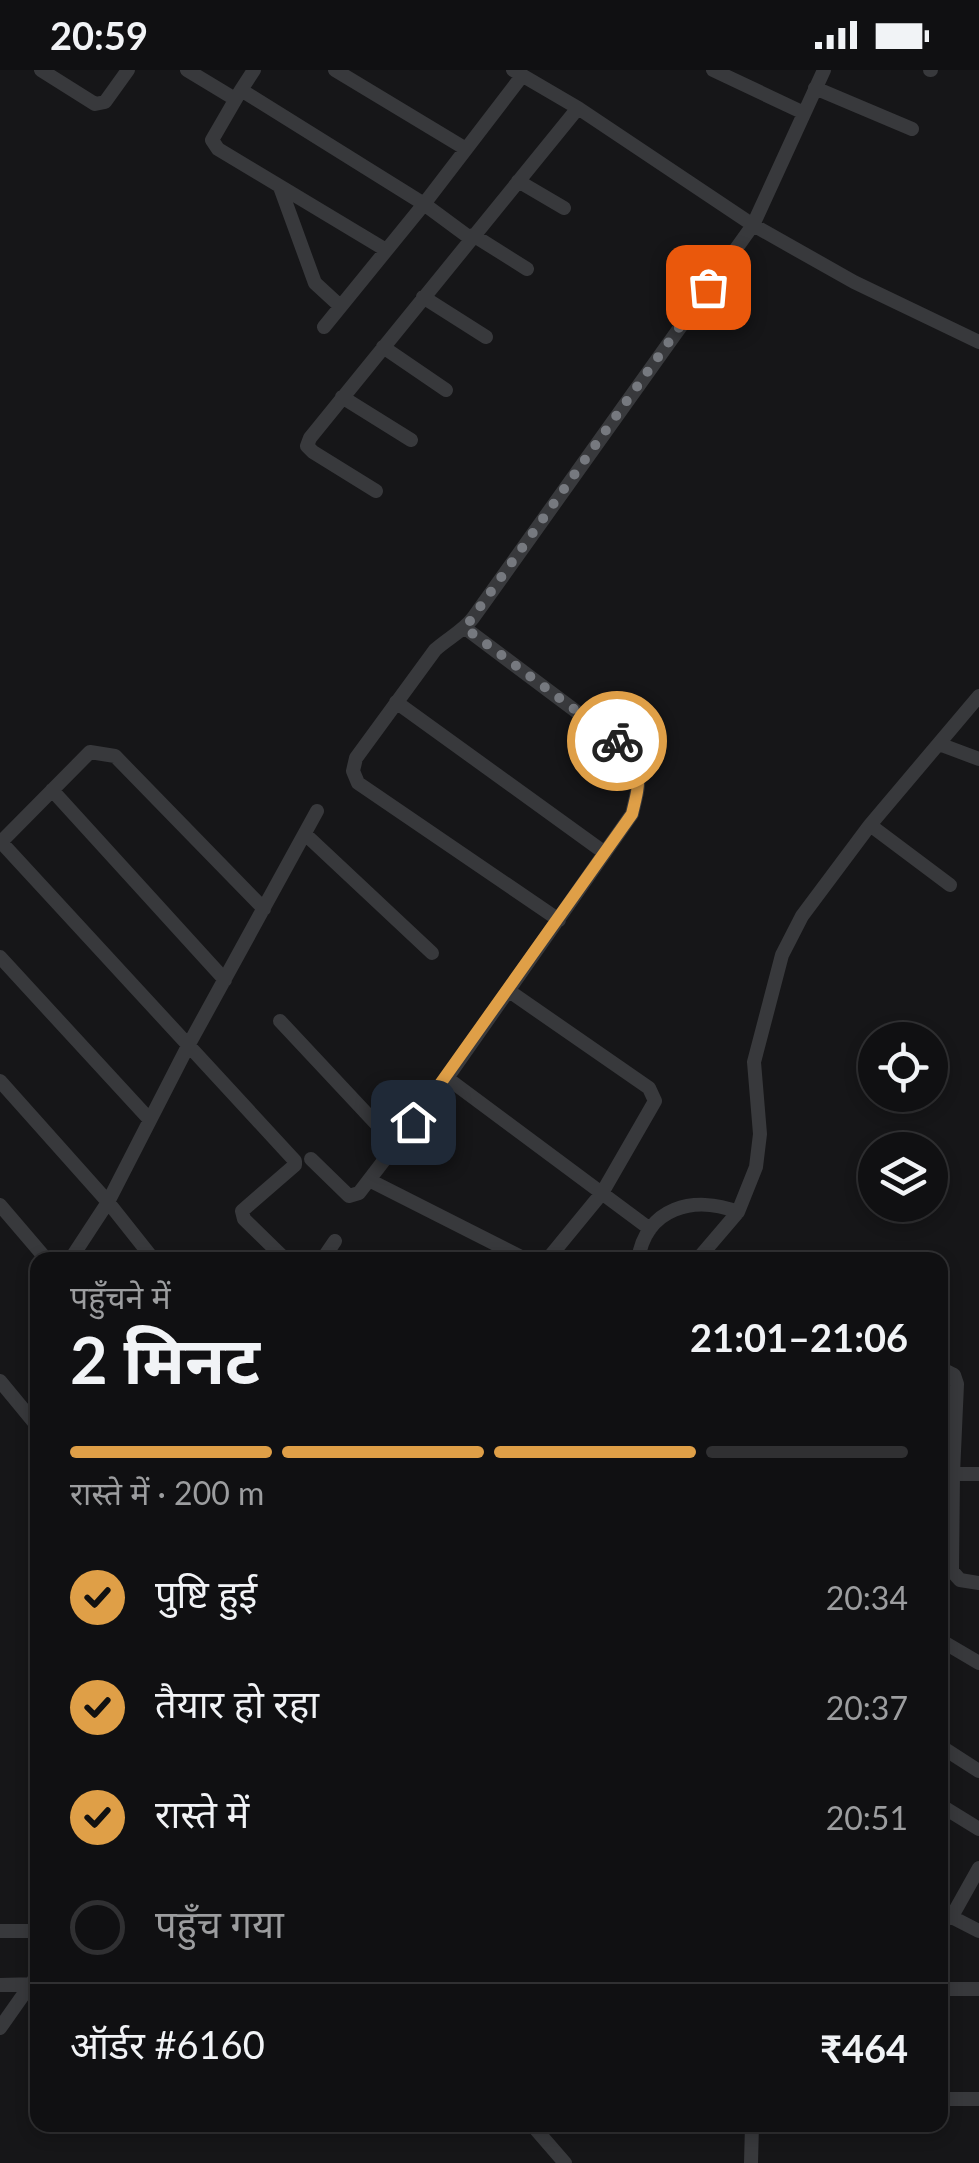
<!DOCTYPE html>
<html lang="hi">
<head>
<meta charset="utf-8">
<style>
  body { margin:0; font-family:Lato,"Noto Sans Devanagari",sans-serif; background:#1e1e20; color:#f1f3f6; height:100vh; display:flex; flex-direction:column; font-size:38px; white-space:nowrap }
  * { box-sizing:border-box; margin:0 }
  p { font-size:32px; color:#9c9d9f }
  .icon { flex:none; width:55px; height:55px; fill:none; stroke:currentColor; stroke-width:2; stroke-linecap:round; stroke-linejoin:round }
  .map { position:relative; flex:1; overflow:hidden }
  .sheet { position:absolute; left:30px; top:1182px; width:918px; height:880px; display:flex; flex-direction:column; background:#101012; border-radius:20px; box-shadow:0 5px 15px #0003,0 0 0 2px #303032 }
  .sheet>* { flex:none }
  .fabs { position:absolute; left:858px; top:952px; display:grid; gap:20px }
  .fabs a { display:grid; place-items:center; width:90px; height:90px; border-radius:50%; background:#101012; box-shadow:0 5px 15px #0003,0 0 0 2px #303032; font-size:50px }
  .pin { position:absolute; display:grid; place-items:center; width:85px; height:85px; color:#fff; margin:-42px; border-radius:20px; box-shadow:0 5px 15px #0006 }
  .courier { position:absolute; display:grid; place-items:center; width:100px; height:100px; margin:-50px; border:8px solid #df9f47; border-radius:50%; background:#fff; color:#222; box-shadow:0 2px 12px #0007 }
  .head em { font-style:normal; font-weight:700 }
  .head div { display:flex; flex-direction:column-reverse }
  .head { display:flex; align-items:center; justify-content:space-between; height:170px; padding:0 40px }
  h1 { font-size:65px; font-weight:700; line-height:75px }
  .bar { display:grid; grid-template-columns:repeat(4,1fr); gap:15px 10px; align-content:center; height:120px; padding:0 40px }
  .bar i { height:12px; border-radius:8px; background:#303032 }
  .bar .on { background:#df9f47 }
  .bar p { grid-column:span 4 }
  .line { display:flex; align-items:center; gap:25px; padding:0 40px; border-top:2px solid #303032 }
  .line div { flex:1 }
  ol { padding:0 40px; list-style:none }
  li { display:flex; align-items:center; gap:30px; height:110px }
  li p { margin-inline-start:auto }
  li .icon { padding:10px; border-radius:50%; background:#df9f47; color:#111; stroke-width:4 }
  li:last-child { color:#9c9d9f }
  li i { width:55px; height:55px; border:5px solid #303032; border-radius:50% }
  .status { display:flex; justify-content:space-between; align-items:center; height:70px; padding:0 50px; background:#101012; direction:ltr }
  .status svg { height:28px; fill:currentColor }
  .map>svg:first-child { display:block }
</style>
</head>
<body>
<div class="status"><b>20:59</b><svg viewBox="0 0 49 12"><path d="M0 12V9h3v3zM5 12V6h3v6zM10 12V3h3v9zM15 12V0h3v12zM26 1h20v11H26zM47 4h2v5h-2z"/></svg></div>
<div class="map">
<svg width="979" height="2093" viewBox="0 0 979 2093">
  <rect width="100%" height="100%" fill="#161618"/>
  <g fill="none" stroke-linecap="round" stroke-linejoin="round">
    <!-- street -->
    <path stroke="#38393c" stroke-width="14" d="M41 0 95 34 105 32 128 0
      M187 0 235 29
      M254 0 241 20 424 134 470 168
      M335 0 466 79
      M513 0 578 38 753 155 854 212 979 272
      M713 0 804 43
      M930 0H931
      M815 18 912 59
      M241 20 212 70 218 79 386 180
      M518 111 564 138
      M280 117 315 213 340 236
      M473 165 527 199
      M423 227 486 267
      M324 257 424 134 522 6
      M383 277 446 320
      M342 327 411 370
      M376 421 313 382 307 376 310 368 578 38
      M396 632 605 783
      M939 674 979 689
      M52 720 225 910
      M870 755 950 815
      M305 764 432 883
      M1 772 295 1091V1095L242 1141 244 1149 286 1190
      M0 773 90 682 115 686 264 839
      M559 850 358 713 353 701 356 688 435 580C447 569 463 561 473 548L753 155 824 0
      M0 887 150 1050
      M509 921 649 1018 655 1031 602 1123 547 1190
      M280 951 396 1075
      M447 1008 650 1159
      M0 1011 108 1132 154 1190
      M311 1089 349 1126 359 1123 447 1008 632 744C641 706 644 701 617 672L465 558
      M369 1110 527 1190
      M0 1135 47 1190
      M70 1190 108 1132 188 976 317 741
      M322 1190 335 1171
      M638 1190C646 1137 694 1125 738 1142
      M697 1190 738 1142 756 1097 760 1064 754 992 782 885 802 846 870 755 979 626
      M940 1298 954 1305 957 1314 953 1404H979
      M0 1311 38 1357
      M940 1404H953L952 1501 960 1510 979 1513
      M940 1570 979 1593
      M940 1676 979 1701
      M940 1735 979 1759
      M940 1841 979 1861
      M951 1848 979 1798
      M0 1861H38
      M0 1915 37 1914
      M940 1919H979
      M0 1958 38 1904
      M940 2029H979
      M532 2055 565 2093
      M751 2093 752 2055"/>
  </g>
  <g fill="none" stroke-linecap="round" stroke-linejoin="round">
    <!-- done -->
    <path stroke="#76797f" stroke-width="10" stroke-dasharray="0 18" d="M617 671 465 558 708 217"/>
    <!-- route -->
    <path stroke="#df9f47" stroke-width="12" d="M413 1052 632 744C641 708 643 699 617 671"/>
  </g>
</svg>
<div class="fabs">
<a><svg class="icon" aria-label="locate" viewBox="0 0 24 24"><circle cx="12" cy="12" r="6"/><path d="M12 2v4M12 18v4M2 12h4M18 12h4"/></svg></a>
<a><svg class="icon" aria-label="layers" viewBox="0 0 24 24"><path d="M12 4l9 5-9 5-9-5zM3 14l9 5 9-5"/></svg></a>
</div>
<div class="pin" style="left:708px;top:217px;background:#ea580c"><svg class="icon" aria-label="bag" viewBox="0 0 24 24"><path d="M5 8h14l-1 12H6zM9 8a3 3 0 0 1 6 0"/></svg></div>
<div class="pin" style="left:413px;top:1052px;background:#1f2937"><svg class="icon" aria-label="home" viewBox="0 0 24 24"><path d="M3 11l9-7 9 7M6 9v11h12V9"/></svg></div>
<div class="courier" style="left:617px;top:671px"><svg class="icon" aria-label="bike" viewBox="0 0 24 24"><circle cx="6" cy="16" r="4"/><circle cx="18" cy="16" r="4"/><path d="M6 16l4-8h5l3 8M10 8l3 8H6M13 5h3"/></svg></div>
<section class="sheet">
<div class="head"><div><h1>2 मिनट</h1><p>पहुँचने में</p></div><em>21:01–21:06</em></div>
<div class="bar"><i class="on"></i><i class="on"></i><i class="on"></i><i></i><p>रास्ते में · 200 m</p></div>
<ol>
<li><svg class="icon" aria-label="check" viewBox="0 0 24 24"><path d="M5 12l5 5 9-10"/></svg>पुष्टि हुई<p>20:34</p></li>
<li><svg class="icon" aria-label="check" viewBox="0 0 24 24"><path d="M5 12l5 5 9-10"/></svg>तैयार हो रहा<p>20:37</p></li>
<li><svg class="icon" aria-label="check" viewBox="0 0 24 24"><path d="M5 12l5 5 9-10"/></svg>रास्ते में<p>20:51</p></li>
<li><i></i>पहुँच गया</li>
</ol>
<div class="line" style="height:130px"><div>ऑर्डर #6160</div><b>₹464</b></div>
</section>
</div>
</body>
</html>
